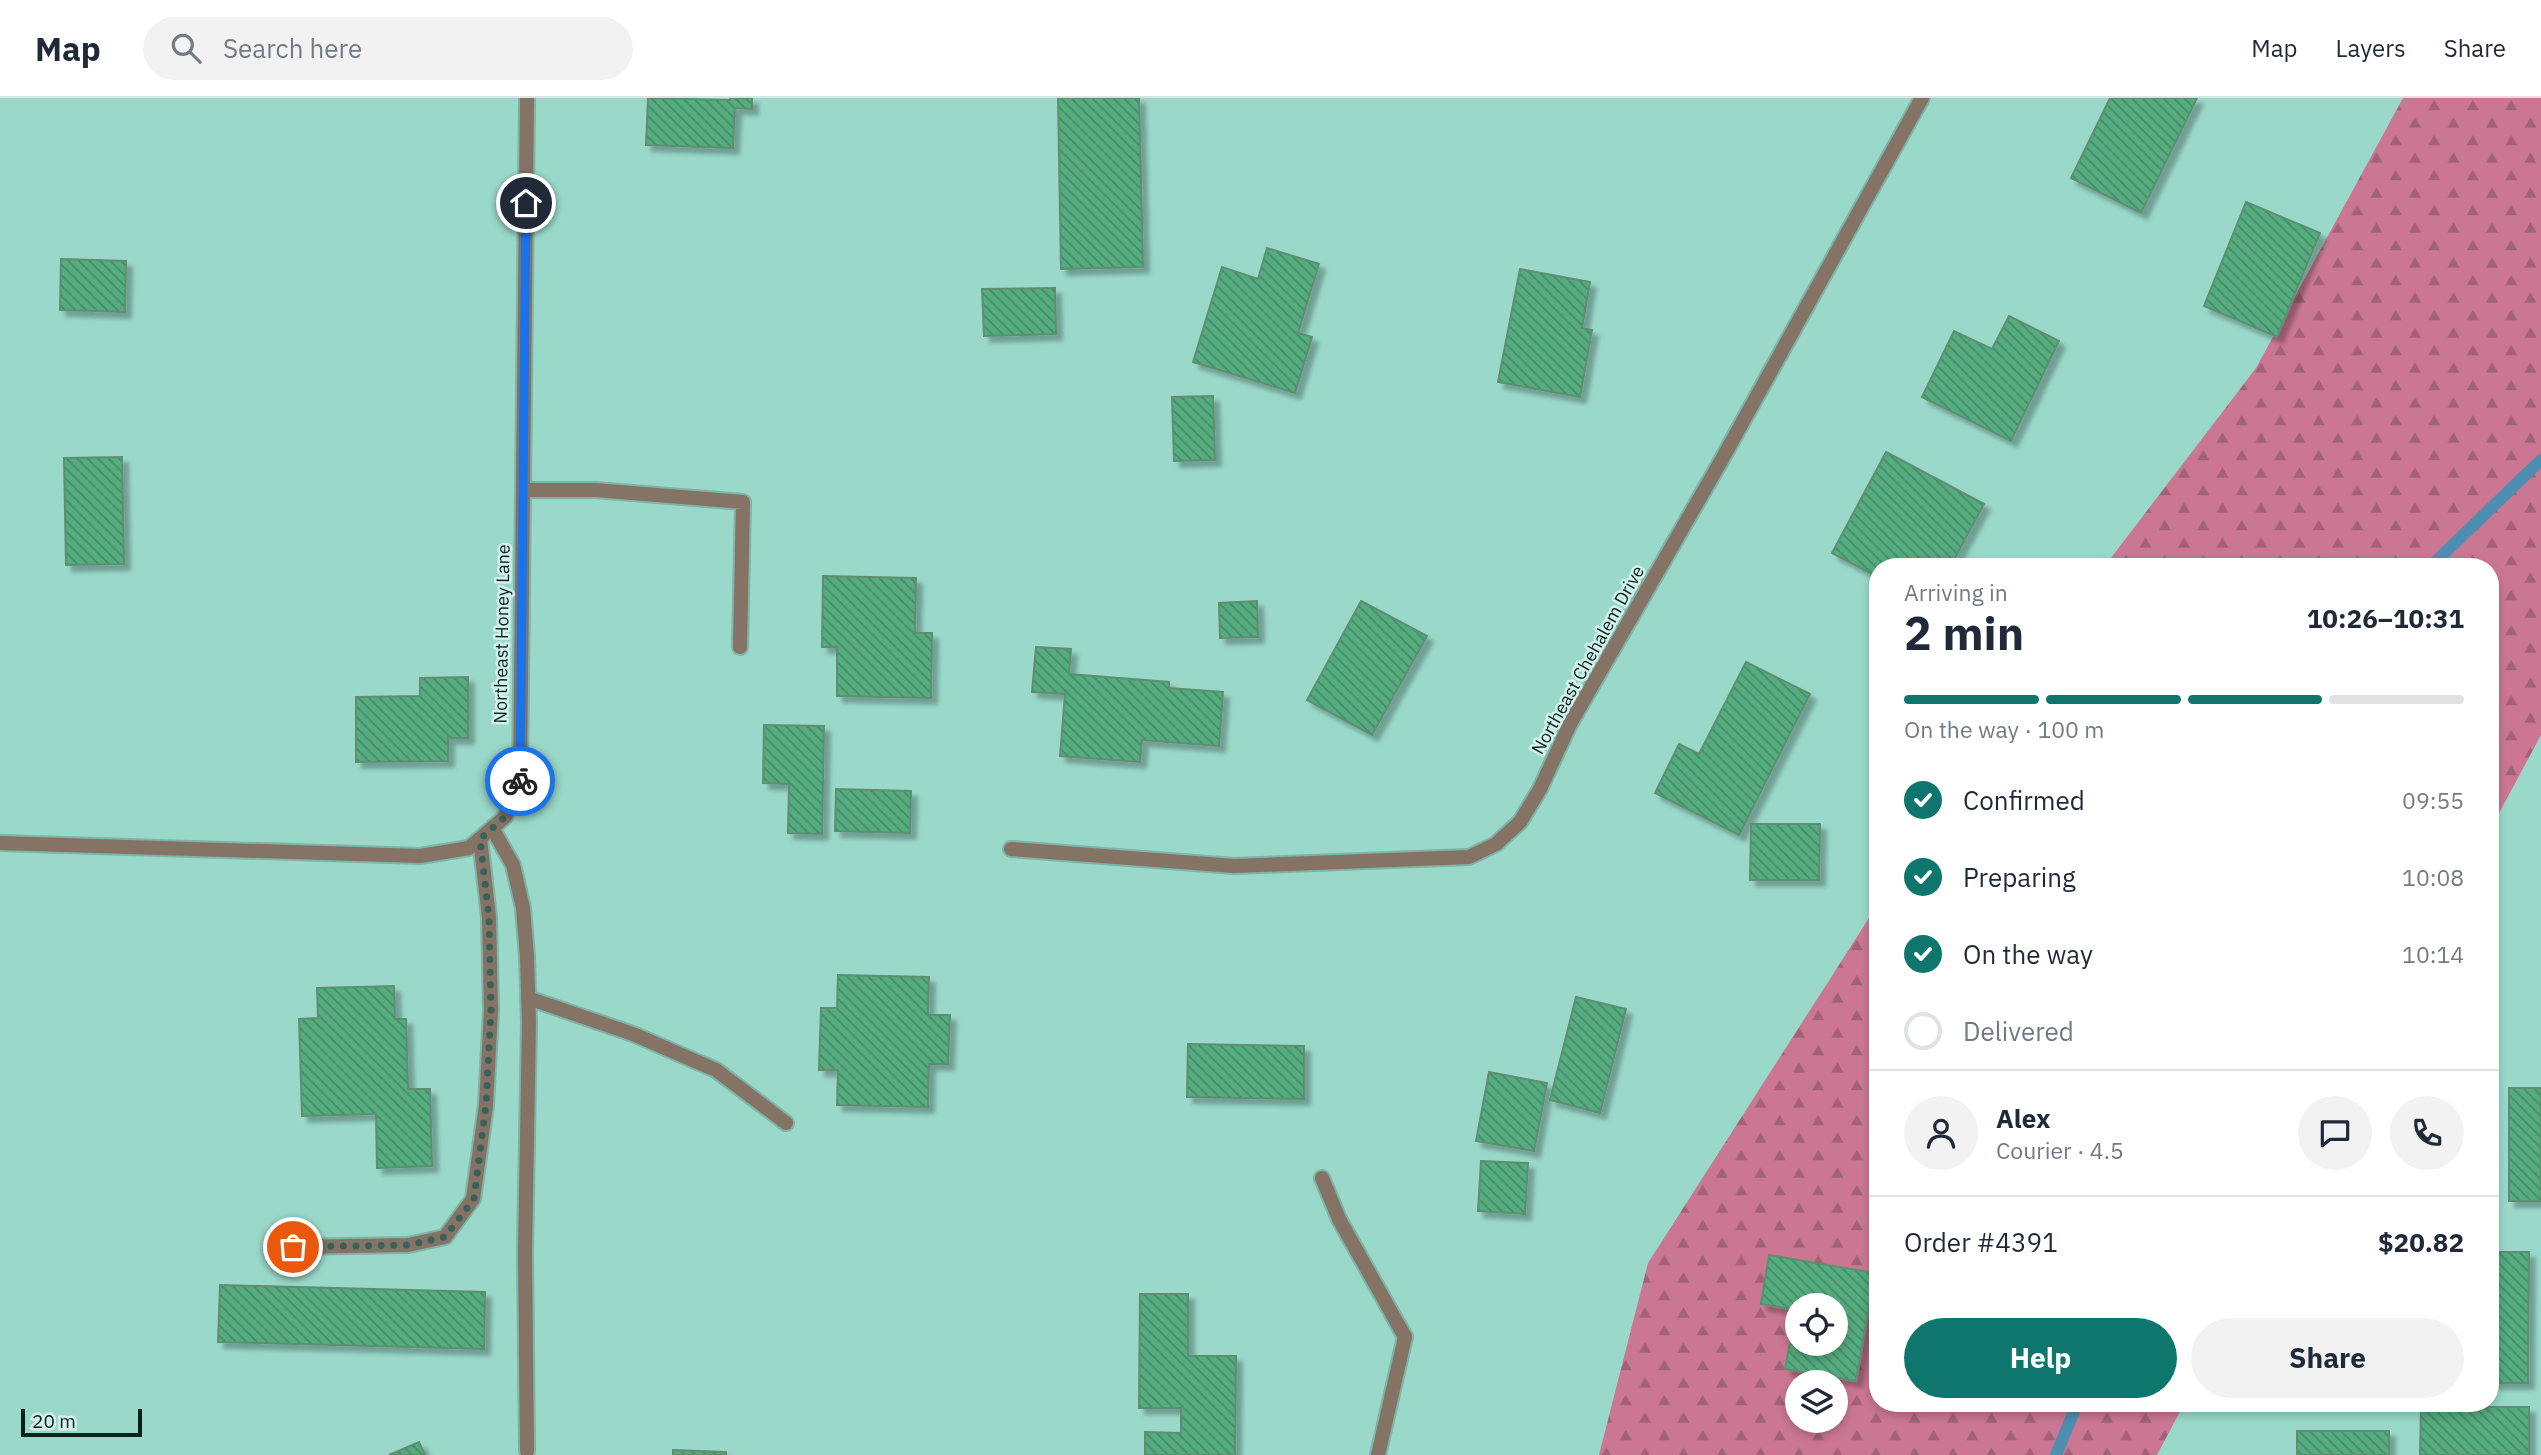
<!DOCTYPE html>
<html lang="en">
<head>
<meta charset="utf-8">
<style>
  body { margin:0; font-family:"IBM Plex Sans",sans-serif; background:#f2f2f3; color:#1f2937; height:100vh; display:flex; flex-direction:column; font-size:26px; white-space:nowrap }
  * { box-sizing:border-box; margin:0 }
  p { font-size:23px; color:#747a83 }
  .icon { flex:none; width:38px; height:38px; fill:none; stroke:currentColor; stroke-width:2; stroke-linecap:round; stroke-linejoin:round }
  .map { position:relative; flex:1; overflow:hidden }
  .side { position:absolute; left:1869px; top:460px; width:630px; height:854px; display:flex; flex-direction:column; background:#fff; border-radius:28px; box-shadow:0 4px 10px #0003 }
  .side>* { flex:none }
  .fabs { position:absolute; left:1785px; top:1195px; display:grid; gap:14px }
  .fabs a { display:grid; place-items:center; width:63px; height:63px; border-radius:50%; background:#fff; box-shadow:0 4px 10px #0003; font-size:35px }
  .scale { position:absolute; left:21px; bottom:18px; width:121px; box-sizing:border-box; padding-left:7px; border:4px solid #07211c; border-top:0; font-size:19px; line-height:24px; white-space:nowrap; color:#07211c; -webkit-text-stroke:5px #d4f2eb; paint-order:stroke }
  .pin { position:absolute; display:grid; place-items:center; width:60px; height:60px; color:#fff; margin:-30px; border:4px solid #fff; border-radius:50%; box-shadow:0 2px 7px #0007 }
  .courier { position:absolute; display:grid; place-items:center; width:70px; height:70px; margin:-35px; border:5px solid #1a73e8; border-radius:50%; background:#fff; color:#222; box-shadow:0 2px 9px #0007 }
  .head em { font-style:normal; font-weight:700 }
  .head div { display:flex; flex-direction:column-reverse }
  .head { display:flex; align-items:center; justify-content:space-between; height:119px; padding:0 35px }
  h1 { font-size:46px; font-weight:700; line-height:52px }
  .bar { display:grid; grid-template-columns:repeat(4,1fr); gap:10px 7px; align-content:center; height:84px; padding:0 35px }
  .bar i { height:9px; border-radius:5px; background:#e0e1e3 }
  .bar .on { background:#0f766e }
  .bar p { grid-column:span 4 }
  .line { display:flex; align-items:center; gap:18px; padding:0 35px; border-top:2px solid #e0e1e3 }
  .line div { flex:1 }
  .round { display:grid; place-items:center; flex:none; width:74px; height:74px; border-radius:37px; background:#f2f2f3 }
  ol { padding:0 35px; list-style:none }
  li { display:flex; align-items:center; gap:21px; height:77px }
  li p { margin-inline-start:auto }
  li .icon { padding:7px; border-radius:50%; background:#0f766e; color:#fff; stroke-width:4 }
  li:last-child { color:#747a83 }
  li i { width:38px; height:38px; border:4px solid #e0e1e3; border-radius:50% }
  .action { display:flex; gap:14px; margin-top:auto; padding:14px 35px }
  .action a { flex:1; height:80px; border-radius:42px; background:#0f766e; color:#fff; font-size:28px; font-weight:700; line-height:80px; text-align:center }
  .action a+a { background:#f2f2f3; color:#1f2937 }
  header { display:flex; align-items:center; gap:42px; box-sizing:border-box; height:98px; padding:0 35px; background:#fff; border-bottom:2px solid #e0e1e3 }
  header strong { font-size:33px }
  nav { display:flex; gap:38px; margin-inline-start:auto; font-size:24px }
  .search { width:490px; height:63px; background:#f2f2f3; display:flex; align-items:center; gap:18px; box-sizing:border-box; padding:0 24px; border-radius:38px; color:#747a83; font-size:26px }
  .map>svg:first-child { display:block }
</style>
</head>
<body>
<header>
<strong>Map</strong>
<div class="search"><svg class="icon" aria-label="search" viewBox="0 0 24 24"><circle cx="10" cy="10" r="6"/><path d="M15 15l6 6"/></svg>Search here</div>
<nav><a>Map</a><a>Layers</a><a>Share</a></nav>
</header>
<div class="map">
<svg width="2541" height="1357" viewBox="0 0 2541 1357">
  <defs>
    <pattern id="forest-firs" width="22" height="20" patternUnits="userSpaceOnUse" patternTransform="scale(1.75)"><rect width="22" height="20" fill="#cb7793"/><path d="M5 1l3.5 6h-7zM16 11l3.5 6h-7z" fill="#a36177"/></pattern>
    <pattern id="building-back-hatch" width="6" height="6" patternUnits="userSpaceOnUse" patternTransform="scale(1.75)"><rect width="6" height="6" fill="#54ac7e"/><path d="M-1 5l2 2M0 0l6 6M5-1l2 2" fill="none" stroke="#448c66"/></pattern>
    <filter id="shadow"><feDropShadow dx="6" dy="6" stdDeviation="2" flood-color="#0004"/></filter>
  </defs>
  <rect width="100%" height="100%" fill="#9ad9ca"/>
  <!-- forest -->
  <path fill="url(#forest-firs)" fill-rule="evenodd" d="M2403 0H2541V637L2490 732V469H2104L2256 270Z
    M1878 806V1306H2184L2157 1357H1599L1648 1165ZM1797 1208H1836V1246H1797ZM1797 1284H1836V1323H1797Z"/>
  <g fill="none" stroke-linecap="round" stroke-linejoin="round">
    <!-- stream -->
    <path stroke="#4d8eb1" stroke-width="12" d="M2430 469 2541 362
      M2056 1357 2077 1306"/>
  </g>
  <!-- building -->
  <path fill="url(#building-back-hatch)" stroke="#5e8e73" stroke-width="2" fill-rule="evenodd" filter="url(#shadow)" d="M648 0 730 2V0H752V11L735 10 733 50 646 47Z
    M1058 0H1139L1143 169 1061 171Z
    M2110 0H2197L2141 115 2071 80Z
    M2246 104 2320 135 2277 239 2204 208Z
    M1267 150 1319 166 1298 235 1312 239 1295 295 1193 264 1222 169 1258 181Z
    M61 161 126 163 125 214 60 212Z
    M1520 171 1590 184 1582 230 1592 232 1580 299 1498 284Z
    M1055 190 1056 236 984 238 982 191Z
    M2009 218 2059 243 2011 343 1922 299 1954 233 1992 251Z
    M1213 298 1215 362 1174 363 1172 299Z
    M1886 354 1984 406 1950 469H1878V479L1832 455Z
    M122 359 124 466 66 467 64 360Z
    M823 478 916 480 915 535H932L931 600 837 598V549H822Z
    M1257 503 1258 539 1220 540 1219 505Z
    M1361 503 1427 538 1372 637 1307 602Z
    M1036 549 1071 551 1069 576 1169 584V590L1223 594 1219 648 1142 642 1140 664 1060 658 1065 596 1032 594Z
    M1746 564 1810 596 1739 737 1655 695 1679 646 1699 656Z
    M468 579V640H448V663L356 664V599L420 598V580Z
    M764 627 824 628 822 736 788 735 789 686 763 685Z
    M836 691 911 693 910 735 835 733Z
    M1751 726H1820L1819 782H1750Z
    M838 877 929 879 928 917H950L948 966H929L928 1009 837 1007 838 972H819L821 910H837Z
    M394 888 395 921H406L408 991H430L432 1068 377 1070 376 1016 302 1018 299 921 318 920 317 890Z
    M1576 899 1626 911 1600 1015 1550 1002Z
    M1188 946 1304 948V1001L1187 999Z
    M1489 974 1547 985 1534 1053 1476 1043Z
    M2509 990H2541V1103H2509Z
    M1481 1063 1528 1065 1525 1116 1478 1113Z
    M2490 1154H2529L2528 1285H2490Z
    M1769 1157 1875 1175 1856 1283 1785 1271 1796 1212 1761 1206ZM1797 1208H1836V1246H1797Z
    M220 1187 485 1194 484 1251 218 1244Z
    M1140 1196H1188V1258H1236L1235 1357H1145V1334L1181 1335V1310H1139Z
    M2421 1309H2529V1357H2420Z
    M2297 1333H2389V1357H2297Z
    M419 1344 425 1357H389Z
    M673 1352 726 1354V1357H673Z"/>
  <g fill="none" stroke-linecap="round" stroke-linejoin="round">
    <defs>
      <path id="service" d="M523 392H595L743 404 740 549
        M492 730 513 767 523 810 527 859 529 924 525 1154 527 1353
        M528 900 633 936 716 972 786 1025
        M1322 1080 1339 1121 1405 1239
        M293 1149 408 1147 445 1139 473 1101 486 1007 491 912 489 819 480 741"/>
      <path id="minor" d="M0 745 420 758 469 750 505 719 520 683 527 0
        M1011 751 1234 768 1469 759 1496 746 1520 724 1540 691 1570 626 1721 363 1922 0
        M1378 1357 1405 1239"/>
    </defs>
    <!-- service casing -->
    <use href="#service" stroke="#7db4a7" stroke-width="18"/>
    <!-- minor casing -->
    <use href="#minor" stroke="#7db4a7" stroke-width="18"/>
    <!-- service -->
    <use href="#service" stroke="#857365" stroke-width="14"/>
    <!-- minor -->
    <use href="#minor" stroke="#857365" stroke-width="14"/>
  </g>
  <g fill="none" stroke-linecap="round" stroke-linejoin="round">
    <!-- done -->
    <path stroke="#3a6159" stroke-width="7" stroke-dasharray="0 12.6" d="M293 1149 408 1147 445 1139 474 1101 486 1007 491 912 490 866 489 819 480 741 505 719 520 683"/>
    <!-- route -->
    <path stroke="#1a73e8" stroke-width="9" d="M520 683 526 105"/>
  </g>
  <g text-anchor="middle" stroke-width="5" stroke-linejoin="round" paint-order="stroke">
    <!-- street labels -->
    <g font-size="18" fill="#07211c" stroke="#d4f2eb">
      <text transform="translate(502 536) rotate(-89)" y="6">Northeast Honey Lane</text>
      <text transform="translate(1588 562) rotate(-61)" y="6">Northeast Chehalem Drive</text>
    </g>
  </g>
</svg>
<div class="fabs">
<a><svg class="icon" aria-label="locate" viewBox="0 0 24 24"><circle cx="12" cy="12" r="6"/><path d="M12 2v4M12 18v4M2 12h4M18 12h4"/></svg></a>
<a><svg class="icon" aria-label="layers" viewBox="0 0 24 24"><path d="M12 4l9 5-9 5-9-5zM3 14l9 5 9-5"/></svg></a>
</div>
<div class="scale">20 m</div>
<div class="pin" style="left:293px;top:1149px;background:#ea580c"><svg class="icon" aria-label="bag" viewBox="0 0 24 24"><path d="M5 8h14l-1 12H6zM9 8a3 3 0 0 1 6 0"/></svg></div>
<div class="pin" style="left:526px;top:105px;background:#1f2937"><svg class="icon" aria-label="home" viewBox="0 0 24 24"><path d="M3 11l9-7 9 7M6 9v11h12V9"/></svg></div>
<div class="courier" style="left:520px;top:683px"><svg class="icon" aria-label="bike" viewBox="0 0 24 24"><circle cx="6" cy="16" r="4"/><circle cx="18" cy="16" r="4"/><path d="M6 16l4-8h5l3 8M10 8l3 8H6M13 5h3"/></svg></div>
<section class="side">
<div class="head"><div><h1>2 min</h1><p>Arriving in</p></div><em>10:26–10:31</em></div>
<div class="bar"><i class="on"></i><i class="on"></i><i class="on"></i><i></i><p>On the way · 100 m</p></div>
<ol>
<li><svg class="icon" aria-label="check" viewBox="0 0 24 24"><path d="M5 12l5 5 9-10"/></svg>Confirmed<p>09:55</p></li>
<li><svg class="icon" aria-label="check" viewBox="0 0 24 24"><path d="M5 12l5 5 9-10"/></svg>Preparing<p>10:08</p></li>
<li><svg class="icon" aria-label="check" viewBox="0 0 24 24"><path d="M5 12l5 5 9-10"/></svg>On the way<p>10:14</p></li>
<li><i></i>Delivered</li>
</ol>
<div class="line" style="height:126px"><a class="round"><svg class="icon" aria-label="person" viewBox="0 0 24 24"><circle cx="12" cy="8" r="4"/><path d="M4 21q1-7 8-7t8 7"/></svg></a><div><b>Alex</b><p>Courier · 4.5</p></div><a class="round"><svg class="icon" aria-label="chat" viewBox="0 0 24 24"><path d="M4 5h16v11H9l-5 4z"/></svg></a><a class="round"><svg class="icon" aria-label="phone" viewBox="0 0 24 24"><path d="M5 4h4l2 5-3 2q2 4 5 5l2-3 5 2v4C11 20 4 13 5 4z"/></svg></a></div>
<div class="line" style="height:91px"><div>Order #4391</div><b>$20.82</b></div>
<div class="action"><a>Help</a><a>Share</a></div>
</section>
</div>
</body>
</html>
